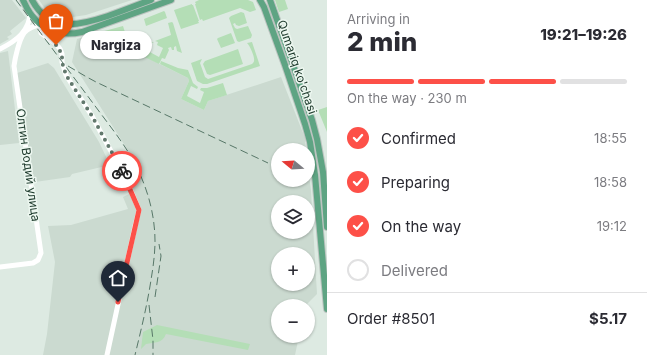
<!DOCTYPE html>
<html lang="en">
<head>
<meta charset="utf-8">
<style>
  body { margin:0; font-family:Inter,sans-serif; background:#f7f7f7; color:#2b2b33; height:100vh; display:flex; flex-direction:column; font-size:15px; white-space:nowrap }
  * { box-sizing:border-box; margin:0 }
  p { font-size:13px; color:#7c7c81 }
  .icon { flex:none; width:22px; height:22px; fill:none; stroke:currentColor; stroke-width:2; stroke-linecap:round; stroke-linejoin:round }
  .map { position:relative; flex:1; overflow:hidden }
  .sheet { display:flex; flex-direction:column; background:#fff; width:320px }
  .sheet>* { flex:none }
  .needle { width:26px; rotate:288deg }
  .controls { position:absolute; left:271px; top:143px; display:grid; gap:8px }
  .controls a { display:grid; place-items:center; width:44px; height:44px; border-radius:50%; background:#fff; box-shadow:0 1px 3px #0004; font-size:20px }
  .pin { position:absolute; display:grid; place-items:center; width:34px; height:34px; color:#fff; margin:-41px -17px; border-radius:50% 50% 50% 0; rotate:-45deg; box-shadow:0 0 4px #0007 }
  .pin .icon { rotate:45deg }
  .courier { position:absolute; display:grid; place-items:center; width:40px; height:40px; margin:-20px; border:3px solid #fd5048; border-radius:50%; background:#fff; color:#222; box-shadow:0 1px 5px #0007 }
  .bubble { position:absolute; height:28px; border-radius:14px; background:#fff; box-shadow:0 1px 3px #0004; font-size:13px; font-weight:800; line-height:28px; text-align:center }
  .overview em { font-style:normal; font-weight:800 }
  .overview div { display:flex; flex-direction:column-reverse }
  .overview { display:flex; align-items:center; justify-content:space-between; height:68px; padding:0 20px }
  h1 { font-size:26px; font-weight:800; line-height:30px }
  .bar { display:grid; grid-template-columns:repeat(4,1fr); gap:6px 4px; align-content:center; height:48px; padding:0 20px }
  .bar i { height:5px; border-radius:3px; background:#e1e1e2 }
  .bar .selected { background:#fd5048 }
  .bar p { grid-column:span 4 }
  .line { display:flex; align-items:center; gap:10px; padding:0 20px; border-top:1px solid #e1e1e2 }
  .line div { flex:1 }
  ol { padding:0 20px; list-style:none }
  li { display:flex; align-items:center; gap:12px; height:44px }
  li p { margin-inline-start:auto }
  li .icon { padding:4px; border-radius:50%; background:#fd5048; color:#fff; stroke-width:4 }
  li:last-child { color:#7c7c81 }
  li i { width:22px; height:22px; border:2px solid #e1e1e2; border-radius:50% }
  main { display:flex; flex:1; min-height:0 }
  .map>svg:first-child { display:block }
</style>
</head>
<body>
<main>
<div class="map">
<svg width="327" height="355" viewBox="0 0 327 355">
  <rect width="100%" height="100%" fill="#ddeae2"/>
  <!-- built -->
  <path fill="#cbdad0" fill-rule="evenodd" d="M0 0H12L26 18 10 31 12 34 7 37 9 39 0 44Z
    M39 0H132L86 15 66 18 59 16 49 12 46 10Z
    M97 33 188 78 189 81 181 99 204 110 208 101 281 77 305 138 306 150H278V180H308V166L311 191 316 277 317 294 305 306H278V336H299L295 355H43L47 334 55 262 48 226 71 225 128 209 123 197 129 194 119 169 134 160 72 62 77 39ZM278 202H308V232H278ZM278 254H308V284H278Z
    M8 51 19 143 0 145V53Z
    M48 63 54 68 99 142 110 165 72 174 70 177 35 182 33 176 30 152 27 145 17 73Z"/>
  <!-- green -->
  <path fill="#b4deb6" d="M199 0H248L253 2 256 10 250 12 240 8 203 21 202 19 200 20 195 4H196L195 2Z
    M275 0H285L288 9 279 12Z
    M192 4V5H193L199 21H198L199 23 181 29 174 10Z
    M164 11 165 12 167 18 146 26 144 19Z
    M241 12 244 13 247 23 239 26 236 25 235 23 233 24 235 28 237 29 248 26 252 35 251 38 239 42 237 41 229 18 231 16Z
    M172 22 173 23 182 53 177 51 176 46 174 47V50H172L171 47 168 48 169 50 165 59 162 58 159 64 126 48C135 44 145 38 154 43H153L149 42 146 50 159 57 163 48 157 45 158 42 155 41 171 35 168 23Z
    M123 26 129 45 124 47 97 33Z
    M231 33 235 43 221 48 217 39 218 38Z
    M252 42 260 66 207 84H203L197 81 191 63 202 59 200 63 205 77 208 79 252 64C253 63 254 62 254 61 255 57 250 46 247 43Z
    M238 49 243 64 210 75 207 74 203 64 205 61Z
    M161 61 178 68 188 70 193 83 198 87 197 89 191 86 187 96 200 103 204 92 200 90 201 88H207L223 83 227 95 208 101 204 110 181 99 189 81 188 78 160 64Z
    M327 107V132L318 110Z
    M157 325 250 344 248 350 166 334C162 344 155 342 146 344L141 349 143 332Z"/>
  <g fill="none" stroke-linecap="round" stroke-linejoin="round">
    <defs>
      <path id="major" d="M23 0C34 26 54 38 82 32L171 0
        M32 0C50 33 78 26 108 16 122 11 137 5 151 0
        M260 0 264 7 285 65 305 124 310 142 315 175 327 309
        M270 0 292 62 312 120 317 139 323 172 327 227"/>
    </defs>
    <!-- major casing -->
    <use href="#major" stroke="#bcc4c0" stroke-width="8"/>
    <!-- minor -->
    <path stroke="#fff" stroke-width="5" d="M0 49C16 41 30 31 30 12
      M0 267 33 263 38 260 41 253 14 66C15 58 19 40 24 33 28 28 36 25 41 25V33L57 45 60 49 62 54V62L66 75 92 116 126 179 139 210 135 226 107 355"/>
    <!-- major -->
    <use href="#major" stroke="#5ea483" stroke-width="6"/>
    <!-- rail -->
    <path stroke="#577768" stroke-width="1" stroke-dasharray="8 4" stroke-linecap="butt" d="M16 0 116 134C126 148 136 163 142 179 150 198 155 220 155 241 155 254 153 268 151 280 147 306 141 330 135 355
      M68 66 85 76 96 82 268 163
      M155 297 161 256 159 244
      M149 305 153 340V355"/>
  </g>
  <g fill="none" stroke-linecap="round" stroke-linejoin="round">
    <!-- done -->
    <path stroke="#61786c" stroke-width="4" stroke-dasharray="0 7.2" d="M56 45 62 54V62L66 75 92 116 122 171"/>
    <!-- route -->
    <path stroke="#fd5048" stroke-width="5" d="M118 302 139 210 122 171"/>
  </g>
  <g text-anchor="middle" stroke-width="3" stroke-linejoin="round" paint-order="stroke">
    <!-- street labels -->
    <g font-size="12" fill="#1e3b2d" stroke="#edf7f0">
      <text transform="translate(297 67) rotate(71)" y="4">Qumariq ko'chasi</text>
      <text transform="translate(28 165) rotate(82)" y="4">Олтин Водий улица</text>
    </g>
  </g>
</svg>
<div class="controls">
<a><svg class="needle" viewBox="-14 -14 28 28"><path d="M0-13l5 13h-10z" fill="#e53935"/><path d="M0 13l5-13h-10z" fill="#7c7c81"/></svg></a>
<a><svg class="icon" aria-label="layers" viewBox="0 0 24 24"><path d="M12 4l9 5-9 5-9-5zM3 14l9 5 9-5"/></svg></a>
<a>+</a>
<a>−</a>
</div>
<div class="pin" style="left:56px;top:45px;background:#ea580c"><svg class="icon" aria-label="bag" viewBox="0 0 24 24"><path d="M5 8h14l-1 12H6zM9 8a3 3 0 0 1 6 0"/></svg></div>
<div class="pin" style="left:118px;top:302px;background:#1f2937"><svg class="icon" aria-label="home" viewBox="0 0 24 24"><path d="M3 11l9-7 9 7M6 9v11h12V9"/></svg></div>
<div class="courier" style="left:122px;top:171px"><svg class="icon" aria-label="bike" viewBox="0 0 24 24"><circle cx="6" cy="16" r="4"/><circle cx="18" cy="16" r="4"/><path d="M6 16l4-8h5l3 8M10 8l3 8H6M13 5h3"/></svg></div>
<div class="bubble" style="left:80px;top:31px;width:72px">Nargiza</div>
</div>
<section class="sheet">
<div class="overview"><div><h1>2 min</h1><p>Arriving in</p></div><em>19:21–19:26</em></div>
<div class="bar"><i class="selected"></i><i class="selected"></i><i class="selected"></i><i></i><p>On the way · 230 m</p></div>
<ol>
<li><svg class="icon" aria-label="check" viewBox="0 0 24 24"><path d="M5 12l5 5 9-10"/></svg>Confirmed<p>18:55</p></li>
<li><svg class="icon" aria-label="check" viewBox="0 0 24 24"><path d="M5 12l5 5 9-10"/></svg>Preparing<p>18:58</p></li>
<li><svg class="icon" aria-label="check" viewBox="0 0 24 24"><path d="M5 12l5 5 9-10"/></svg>On the way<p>19:12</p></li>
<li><i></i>Delivered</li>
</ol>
<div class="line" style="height:52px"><div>Order #8501</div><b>$5.17</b></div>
</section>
</main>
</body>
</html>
